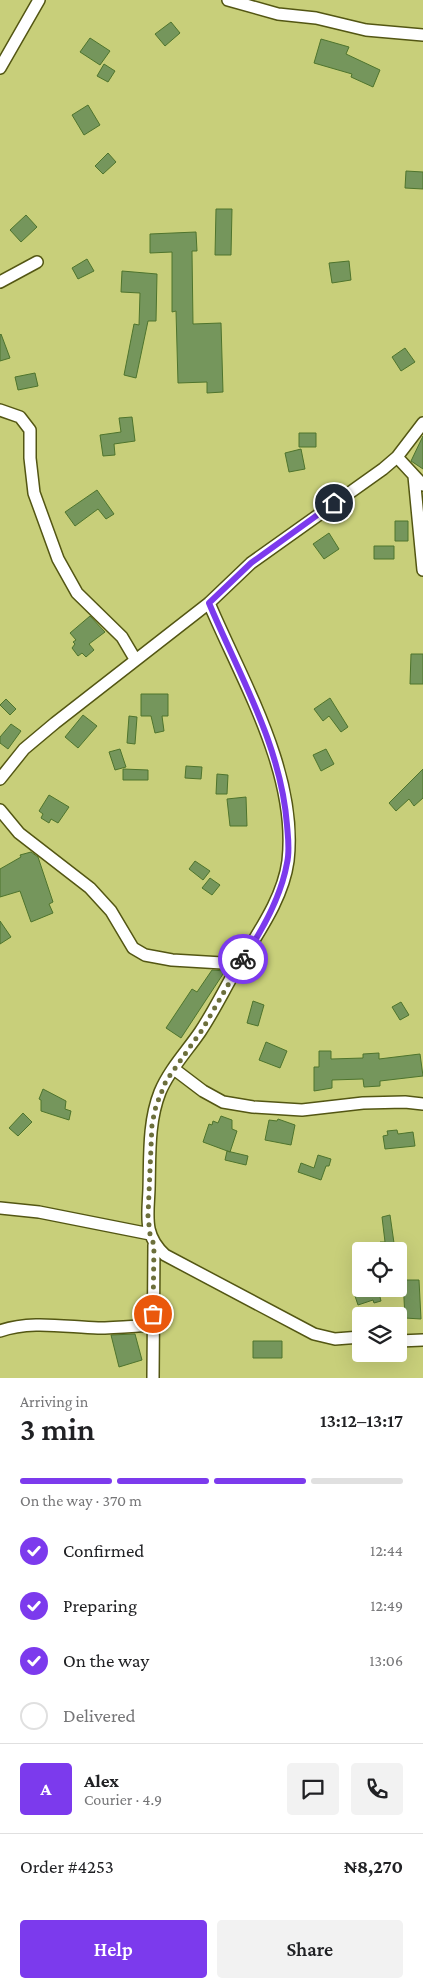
<!DOCTYPE html>
<html lang="en">
<head>
<meta charset="utf-8">
<style>
  body { margin:0; font-family:"Crimson Pro",serif; background:#f2f2f2; color:#202124; height:100vh; display:flex; flex-direction:column; font-size:19px; white-space:nowrap }
  * { box-sizing:border-box; margin:0 }
  p { font-size:16px; color:#757577 }
  .icon { flex:none; width:28px; height:28px; fill:none; stroke:currentColor; stroke-width:2; stroke-linecap:round; stroke-linejoin:round }
  .map { position:relative; height:1378px; overflow:hidden }
  .sheet { display:flex; flex-direction:column; background:#fff; flex:1 }
  .sheet>* { flex:none }
  .buttons { position:absolute; left:352px; top:1242px; display:grid; gap:10px }
  .buttons a { display:grid; place-items:center; width:55px; height:55px; border-radius:5px; background:#fff; box-shadow:0 5px 20px #0002; font-size:25px }
  .pin { position:absolute; display:grid; place-items:center; width:42px; height:42px; color:#fff; margin:-21px; border:2px solid #fff; border-radius:50%; box-shadow:0 1px 5px #0007 }
  .courier { position:absolute; display:grid; place-items:center; width:50px; height:50px; margin:-25px; border:4px solid #7c3aed; border-radius:50%; background:#fff; color:#222; box-shadow:0 1px 6px #0007 }
  .headline em { font-style:normal; font-weight:600 }
  .headline div { display:flex; flex-direction:column-reverse }
  .headline { display:flex; align-items:center; justify-content:space-between; height:85px; padding:0 20px }
  h1 { font-size:32px; font-weight:600; line-height:38px }
  .bar { display:grid; grid-template-columns:repeat(4,1fr); gap:8px 5px; align-content:center; height:60px; padding:0 20px }
  .bar i { height:6px; border-radius:4px; background:#e0e0e0 }
  .bar .on { background:#7c3aed }
  .bar p { grid-column:span 4 }
  .line { display:flex; align-items:center; gap:12px; padding:0 20px; border-top:1px solid #e0e0e0 }
  .line div { flex:1 }
  .round { display:grid; place-items:center; flex:none; width:52px; height:52px; border-radius:5px; background:#f2f2f2 }
  ol { padding:0 20px; list-style:none }
  li { display:flex; align-items:center; gap:15px; height:55px }
  li p { margin-inline-start:auto }
  li .icon { padding:5px; border-radius:50%; background:#7c3aed; color:#fff; stroke-width:4 }
  li:last-child { color:#757577 }
  li i { width:28px; height:28px; border:2px solid #e0e0e0; border-radius:50% }
  .primary-button { display:flex; gap:10px; margin-top:auto; padding:10px 20px }
  .primary-button a { flex:1; height:58px; border-radius:5px; background:#7c3aed; color:#fff; font-size:20px; font-weight:600; line-height:58px; text-align:center }
  .primary-button a+a { background:#f2f2f2; color:#202124 }
  .map>svg:first-child { display:block }
</style>
</head>
<body>
<div class="map">
<svg width="423" height="1378" viewBox="0 0 423 1378">
  <rect width="100%" height="100%" fill="#c8cf7a"/>
  <!-- building -->
  <path fill="#75965c" stroke="#4e742d" d="M171 22 180 33 165 46 155 34Z
    M90 38 110 51 100 65 80 52Z
    M321 39 349 47 346 54 380 70 373 87 351 77 352 74 314 63Z
    M104 64 115 71 108 82 97 76Z
    M88 105 100 125 84 135 72 115Z
    M108 153 116 162 103 174 95 166Z
    M406 171 423 172V189L405 188Z
    M216 209H232L231 255H215Z
    M26 215 37 227 21 242 10 230Z
    M196 232 197 251H192L193 324 221 323 223 392 207 393V382L178 383 176 311 172 312V252L150 253V234Z
    M87 259 94 271 78 279 72 268Z
    M349 261 351 280 332 283 329 263Z
    M122 271 157 274 156 321H148L136 378 124 375 134 324 139 325 140 293 121 292Z
    M1 334 10 358 0 361V335Z
    M405 348 415 362 401 371 392 357Z
    M35 373 38 386 18 390 15 377Z
    M132 417 135 441 114 444 115 455 103 456 100 435 121 432 119 418Z
    M299 433H316V447H299Z
    M423 436V469L411 461Z
    M301 449 305 469 289 472 285 453Z
    M97 490 114 514 106 519 98 509 75 526 65 512Z
    M395 521H408V541H395Z
    M329 533 339 549 324 559 313 544Z
    M374 546H394V559H374Z
    M90 616 105 632 89 644 94 650 86 657 82 653 78 656 72 648 75 644 73 642 76 640 70 633Z
    M411 654H423V684H410Z
    M141 694H168V716H162L164 731 155 733 151 716H141Z
    M330 698 348 727 341 732 329 716 323 721 314 709Z
    M6 699 16 709 10 715 0 705Z
    M83 715 97 726 78 748 65 737Z
    M129 716 137 717 135 744 127 743Z
    M11 724 21 731 8 749 0 743V737Z
    M120 749 126 767 115 770 109 752Z
    M326 749 334 764 321 771 313 755Z
    M186 766 202 767 201 779 185 778Z
    M123 769 148 770V780H123Z
    M423 769V798L414 806 409 799 396 811 389 803Z
    M217 774 228 775 227 794H216Z
    M49 795 69 807 58 823 51 819 49 823 41 818 43 814 39 811Z
    M246 797 247 826H230L227 799Z
    M31 852 38 857 53 902 49 904 53 913 31 922 20 891 0 897V869L21 857 20 855Z
    M195 861 210 871 203 880 189 869Z
    M210 878 220 885 212 895 202 888Z
    M0 921 11 937 0 944Z
    M212 970 225 971 181 1038 166 1028 192 989 197 992Z
    M253 1001 264 1005 258 1026 247 1023Z
    M401 1002 409 1015 400 1020 392 1007Z
    M266 1042 287 1051 280 1068 259 1060Z
    M319 1051H331V1059L363 1058V1054L379 1053V1059L420 1054 423 1076 380 1081V1086L364 1087 363 1079 332 1080V1088L314 1091V1067H319Z
    M43 1089 66 1101 65 1109 71 1111 69 1120 41 1111V1100L39 1099Z
    M23 1113 32 1122 18 1136 9 1128Z
    M221 1116 232 1120V1129L237 1131 230 1152 203 1142 209 1124 212 1125 213 1121 218 1123Z
    M278 1119 295 1125 291 1145 265 1140 269 1120 277 1121Z
    M397 1130 398 1134 413 1132 415 1146 385 1149 383 1136 388 1135 387 1131Z
    M227 1151 248 1156 246 1165 225 1160Z
    M318 1155 331 1159 329 1166H326L321 1180 298 1172 301 1163 314 1168Z
    M390 1215 394 1243 404 1244 403 1251H379L380 1242H385L382 1217Z
    M403 1280H419L421 1319 405 1318Z
    M378 1289 381 1301 374 1303 373 1300 358 1305 355 1296Z
    M135 1334 142 1360 119 1367 111 1335Z
    M253 1341H282V1358H253Z"/>
  <g fill="none" stroke-linecap="round" stroke-linejoin="round">
    <defs>
      <path id="street" d="M228 0 278 14 316 18 366 30 423 35
        M0 68 39 0
        M0 282 37 262
        M0 410 20 417 30 430V458L34 493 58 559 77 593 122 637 135 659
        M397 457 423 485
        M414 476 423 570
        M209 603C242 681 298 773 288 861 283 899 257 934 238 966 225 988 214 1011 200 1032 187 1051 169 1070 160 1092 148 1122 150 1157 149 1189 148 1216 143 1235 165 1255L314 1334 335 1339 361 1337
        M0 779 24 749 55 723 209 603 251 563 383 469 397 457 423 423
        M0 810 19 833 90 888 111 911 133 948 145 955 172 960 239 964
        M174 1069 203 1091 223 1102 253 1107 302 1110 363 1103 405 1102 423 1104
        M0 1208 39 1212 150 1234
        M0 1331C30 1320 66 1327 98 1328 116 1328 135 1326 153 1325
        M399 1341 423 1340
        M153 1378 154 1245"/>
    </defs>
    <!-- street casing -->
    <use href="#street" stroke="#535613" stroke-width="14"/>
    <!-- street -->
    <use href="#street" stroke="#fff" stroke-width="11"/>
  </g>
  <g fill="none" stroke-linecap="round" stroke-linejoin="round">
    <!-- done -->
    <path stroke="#6c6f3b" stroke-width="5" stroke-dasharray="0 9" d="M153 1314 154 1245 150 1234 148 1216 152 1124 156 1106 166 1081 202 1030 243 959"/>
    <!-- route -->
    <path stroke="#7c3aed" stroke-width="6" d="M243 959C262 931 281 897 287 863 290 851 288 837 287 825 281 745 239 675 209 603L251 563 334 503"/>
  </g>
</svg>
<div class="buttons">
<a><svg class="icon" aria-label="locate" viewBox="0 0 24 24"><circle cx="12" cy="12" r="6"/><path d="M12 2v4M12 18v4M2 12h4M18 12h4"/></svg></a>
<a><svg class="icon" aria-label="layers" viewBox="0 0 24 24"><path d="M12 4l9 5-9 5-9-5zM3 14l9 5 9-5"/></svg></a>
</div>
<div class="pin" style="left:153px;top:1314px;background:#ea580c"><svg class="icon" aria-label="bag" viewBox="0 0 24 24"><path d="M5 8h14l-1 12H6zM9 8a3 3 0 0 1 6 0"/></svg></div>
<div class="pin" style="left:334px;top:503px;background:#1f2937"><svg class="icon" aria-label="home" viewBox="0 0 24 24"><path d="M3 11l9-7 9 7M6 9v11h12V9"/></svg></div>
<div class="courier" style="left:243px;top:959px"><svg class="icon" aria-label="bike" viewBox="0 0 24 24"><circle cx="6" cy="16" r="4"/><circle cx="18" cy="16" r="4"/><path d="M6 16l4-8h5l3 8M10 8l3 8H6M13 5h3"/></svg></div>
</div>
<section class="sheet">
<div class="headline"><div><h1>3 min</h1><p>Arriving in</p></div><em>13:12–13:17</em></div>
<div class="bar"><i class="on"></i><i class="on"></i><i class="on"></i><i></i><p>On the way · 370 m</p></div>
<ol>
<li><svg class="icon" aria-label="check" viewBox="0 0 24 24"><path d="M5 12l5 5 9-10"/></svg>Confirmed<p>12:44</p></li>
<li><svg class="icon" aria-label="check" viewBox="0 0 24 24"><path d="M5 12l5 5 9-10"/></svg>Preparing<p>12:49</p></li>
<li><svg class="icon" aria-label="check" viewBox="0 0 24 24"><path d="M5 12l5 5 9-10"/></svg>On the way<p>13:06</p></li>
<li><i></i>Delivered</li>
</ol>
<div class="line" style="height:90px"><b class="round" style="background:#7c3aed;color:#fff">A</b><div><b>Alex</b><p>Courier · 4.9</p></div><a class="round"><svg class="icon" aria-label="chat" viewBox="0 0 24 24"><path d="M4 5h16v11H9l-5 4z"/></svg></a><a class="round"><svg class="icon" aria-label="phone" viewBox="0 0 24 24"><path d="M5 4h4l2 5-3 2q2 4 5 5l2-3 5 2v4C11 20 4 13 5 4z"/></svg></a></div>
<div class="line" style="height:65px"><div>Order #4253</div><b>₦8,270</b></div>
<div class="primary-button"><a>Help</a><a>Share</a></div>
</section>
</body>
</html>
